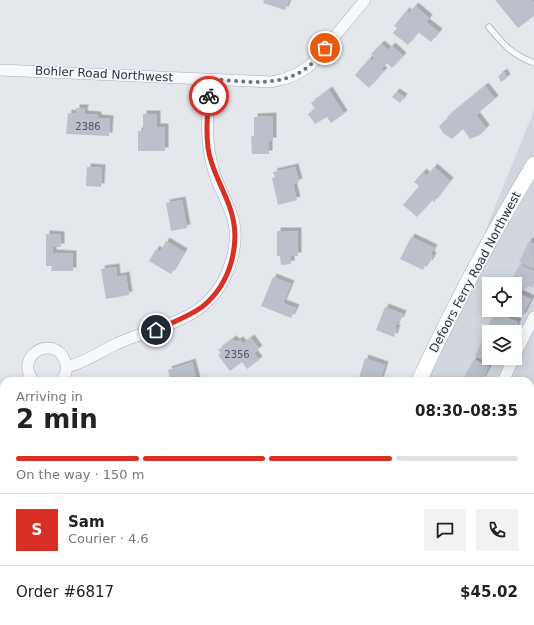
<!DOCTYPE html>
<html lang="en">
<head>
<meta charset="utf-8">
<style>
  body { margin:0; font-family:"DejaVu Sans",sans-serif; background:#f2f2f2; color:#222; height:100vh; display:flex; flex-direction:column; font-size:15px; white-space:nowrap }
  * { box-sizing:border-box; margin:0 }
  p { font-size:13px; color:#767676 }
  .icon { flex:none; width:22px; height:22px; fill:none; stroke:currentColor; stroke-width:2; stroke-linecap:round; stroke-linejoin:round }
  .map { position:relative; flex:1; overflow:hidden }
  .side { position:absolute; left:0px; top:377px; width:534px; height:248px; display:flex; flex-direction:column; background:#fff; border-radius:12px 12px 0 0; box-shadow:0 2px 10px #0003 }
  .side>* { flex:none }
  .tools { position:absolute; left:482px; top:277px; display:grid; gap:8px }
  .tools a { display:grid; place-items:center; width:40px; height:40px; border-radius:0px; background:#fff; box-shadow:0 2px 10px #0003; font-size:20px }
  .pin { position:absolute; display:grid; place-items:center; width:34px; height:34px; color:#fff; margin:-17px; border:2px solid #fff; border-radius:50%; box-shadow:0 1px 4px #0007 }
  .courier { position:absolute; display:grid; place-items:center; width:40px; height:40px; margin:-20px; border:3px solid #d93025; border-radius:50%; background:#fff; color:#222; box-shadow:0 1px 5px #0007 }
  .summary em { font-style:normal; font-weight:800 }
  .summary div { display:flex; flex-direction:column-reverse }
  .summary { display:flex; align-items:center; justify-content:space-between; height:68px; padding:0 16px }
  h1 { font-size:26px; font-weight:800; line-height:30px }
  .bar { display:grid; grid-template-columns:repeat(4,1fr); gap:6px 4px; align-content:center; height:48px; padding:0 16px }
  .bar i { height:5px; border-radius:3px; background:#e0e0e0 }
  .bar .selected { background:#d93025 }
  .bar p { grid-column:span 4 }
  .line { display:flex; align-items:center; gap:10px; padding:0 16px; border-top:1px solid #e0e0e0 }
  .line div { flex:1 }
  .round { display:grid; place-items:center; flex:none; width:42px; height:42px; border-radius:0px; background:#f2f2f2 }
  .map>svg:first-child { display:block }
</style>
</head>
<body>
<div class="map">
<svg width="534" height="625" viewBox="0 0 534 625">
  <defs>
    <filter id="shadow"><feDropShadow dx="3.5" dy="-3.5" stdDeviation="0" flood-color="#0004"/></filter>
  </defs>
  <rect width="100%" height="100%" fill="#e4e7ec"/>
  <!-- built -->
  <path fill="#d2d6de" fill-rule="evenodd" d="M534 110V625H408V621H530V381H425ZM489 284H515V310H489ZM489 332H515V358H489Z"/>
  <!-- building -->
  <path fill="#bbc0ca" filter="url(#shadow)" d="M264 0H289L285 10 263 3Z
    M495 0H532L534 3V16L518 28Z
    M415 6 429 18 426 22 439 32 431 42 418 32 408 45 393 33 397 28 394 26 406 11 409 13Z
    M381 44 388 50 392 46 403 56 392 68 387 63 381 69 384 71 369 88 355 75 369 59 372 61 375 57 371 54Z
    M504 72 507 78 501 82 498 76Z
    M485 86 495 99 476 115 486 128 480 135 470 139 463 129 452 139 443 133 439 126 448 119 447 117Z
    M329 90 344 114 331 123 327 117 315 124 308 114 315 109 311 103Z
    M396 92 404 97 400 103 392 97Z
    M76 108H85L84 114 98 115V118L110 119 109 136 66 134 68 113 76 114Z
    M143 114H157V127H165V151H138V131H143Z
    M273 116V141H269V154H252L251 136H254V117Z
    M87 167 102 168 101 187 86 186Z
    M295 167 299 182 293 184 297 200 278 205 272 178 275 177 273 172Z
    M434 167 450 181 434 202 432 200 417 217 403 205 419 186 414 182 423 172 427 176Z
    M182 200 187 228 171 231 166 203Z
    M277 231H298V256H291V264L281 265 280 256H277Z
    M46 234 61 235V247H53V253L73 254V271H51L52 266H46Z
    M411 237 434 248 431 254 433 256 429 264 427 262 423 270 400 259Z
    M166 241 184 252 171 274 149 261 156 249 160 252Z
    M529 241 534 244 533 269 519 262Z
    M520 264 534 271 533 288 526 285 523 291 515 287V284H510Z
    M116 267 117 277 126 275 129 295 106 299 101 269Z
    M273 277 291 284 283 303 296 308 291 318 261 306Z
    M515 291 531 299 522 317 518 315 517 318 501 310H515Z
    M385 307 403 314 400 321 398 320 395 328H397L394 337 376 330Z
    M495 312 518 322 514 332H489V335L485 333Z
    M484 337 489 339V358H497L494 365 475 356Z
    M251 338 259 349 254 353 259 360 247 369 242 362 230 371 218 355 221 353 218 350 233 339 236 342 240 340 243 344Z
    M365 358 385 365 380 381H358Z
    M474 359 489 367 482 380 467 381 463 379Z
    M192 362 197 381H171L168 370Z
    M190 621H207L209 625H191Z
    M244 621H269L270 625H245Z"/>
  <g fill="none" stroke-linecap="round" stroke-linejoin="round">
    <defs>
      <path id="lane" d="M489 27C504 45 511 54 534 63
        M530 461 534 449"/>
      <path id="street" d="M0 70 271 82 284 79 297 74 308 67 315 60 365 0
        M515 355 534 317
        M67 367C86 362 98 353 116 344 163 323 211 322 230 265 234 254 236 241 235 229 232 206 220 193 214 172 204 138 208 114 210 79
        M34 381C12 357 54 332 65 361 68 368 66 375 61 381
        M503 381 514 358
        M99 625V621"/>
      <path id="secondary" d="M419 381C453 307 492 234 534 164
        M404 621V625"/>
    </defs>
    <!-- lane casing -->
    <use href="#lane" stroke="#a9aeb7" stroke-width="7"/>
    <!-- street casing -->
    <use href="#street" stroke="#a9aeb7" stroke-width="12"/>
    <!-- secondary casing -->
    <use href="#secondary" stroke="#a9aeb7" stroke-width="16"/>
    <!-- path -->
    <path stroke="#c2c5cb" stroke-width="2" stroke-dasharray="3 3" stroke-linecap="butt" d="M464 625 466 621"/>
    <!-- lane -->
    <use href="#lane" stroke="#f7f8fa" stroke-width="5.5"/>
    <!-- street -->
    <use href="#street" stroke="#f7f8fa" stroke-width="11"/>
    <!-- secondary -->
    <use href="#secondary" stroke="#fff" stroke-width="15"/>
  </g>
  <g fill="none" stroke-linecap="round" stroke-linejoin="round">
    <!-- done -->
    <path stroke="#6c737f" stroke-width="4" stroke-dasharray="0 7.2" d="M209 96 210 79C243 81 282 89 309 66 315 61 320 54 325 48"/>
    <!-- route -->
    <path stroke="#d93025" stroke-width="5" d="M156 330C171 323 188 317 202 307 231 284 242 242 230 208 223 187 211 170 208 148 206 130 207 113 209 96"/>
  </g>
  <g text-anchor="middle" stroke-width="3" stroke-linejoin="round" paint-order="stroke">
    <!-- number labels -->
    <g font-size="10" fill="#4f5766">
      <text x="88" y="130">2386</text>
      <text x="237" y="358">2356</text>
    </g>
    <!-- street labels -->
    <g font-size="12" fill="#2b3445" stroke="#f4f6f9">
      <text transform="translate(104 74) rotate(3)" y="4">Bohler Road Northwest</text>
      <text transform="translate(475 272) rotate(-62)" y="4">Defoors Ferry Road Northwest</text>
    </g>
  </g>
</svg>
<div class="tools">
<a><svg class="icon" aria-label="locate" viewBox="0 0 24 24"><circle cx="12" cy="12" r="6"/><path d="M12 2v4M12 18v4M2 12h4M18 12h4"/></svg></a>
<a><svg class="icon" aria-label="layers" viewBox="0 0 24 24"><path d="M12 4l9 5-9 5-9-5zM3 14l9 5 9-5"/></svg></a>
</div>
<div class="pin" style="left:325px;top:48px;background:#ea580c"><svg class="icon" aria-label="bag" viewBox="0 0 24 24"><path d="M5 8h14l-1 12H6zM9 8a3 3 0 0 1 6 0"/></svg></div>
<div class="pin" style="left:156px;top:330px;background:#1f2937"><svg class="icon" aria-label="home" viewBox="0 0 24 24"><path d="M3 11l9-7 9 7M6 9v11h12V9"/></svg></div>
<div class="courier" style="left:209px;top:96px"><svg class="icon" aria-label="bike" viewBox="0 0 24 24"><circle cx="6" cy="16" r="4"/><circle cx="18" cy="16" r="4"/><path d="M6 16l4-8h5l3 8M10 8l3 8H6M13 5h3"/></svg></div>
<section class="side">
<div class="summary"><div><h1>2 min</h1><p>Arriving in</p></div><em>08:30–08:35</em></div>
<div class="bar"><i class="selected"></i><i class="selected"></i><i class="selected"></i><i></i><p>On the way · 150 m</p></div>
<div class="line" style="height:72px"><b class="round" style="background:#d93025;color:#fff">S</b><div><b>Sam</b><p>Courier · 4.6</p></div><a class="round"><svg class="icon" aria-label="chat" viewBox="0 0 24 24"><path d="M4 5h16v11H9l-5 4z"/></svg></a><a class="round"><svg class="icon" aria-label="phone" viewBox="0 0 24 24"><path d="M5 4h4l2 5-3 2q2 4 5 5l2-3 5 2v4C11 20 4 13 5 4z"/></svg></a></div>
<div class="line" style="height:52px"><div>Order #6817</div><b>$45.02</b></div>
</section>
</div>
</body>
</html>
